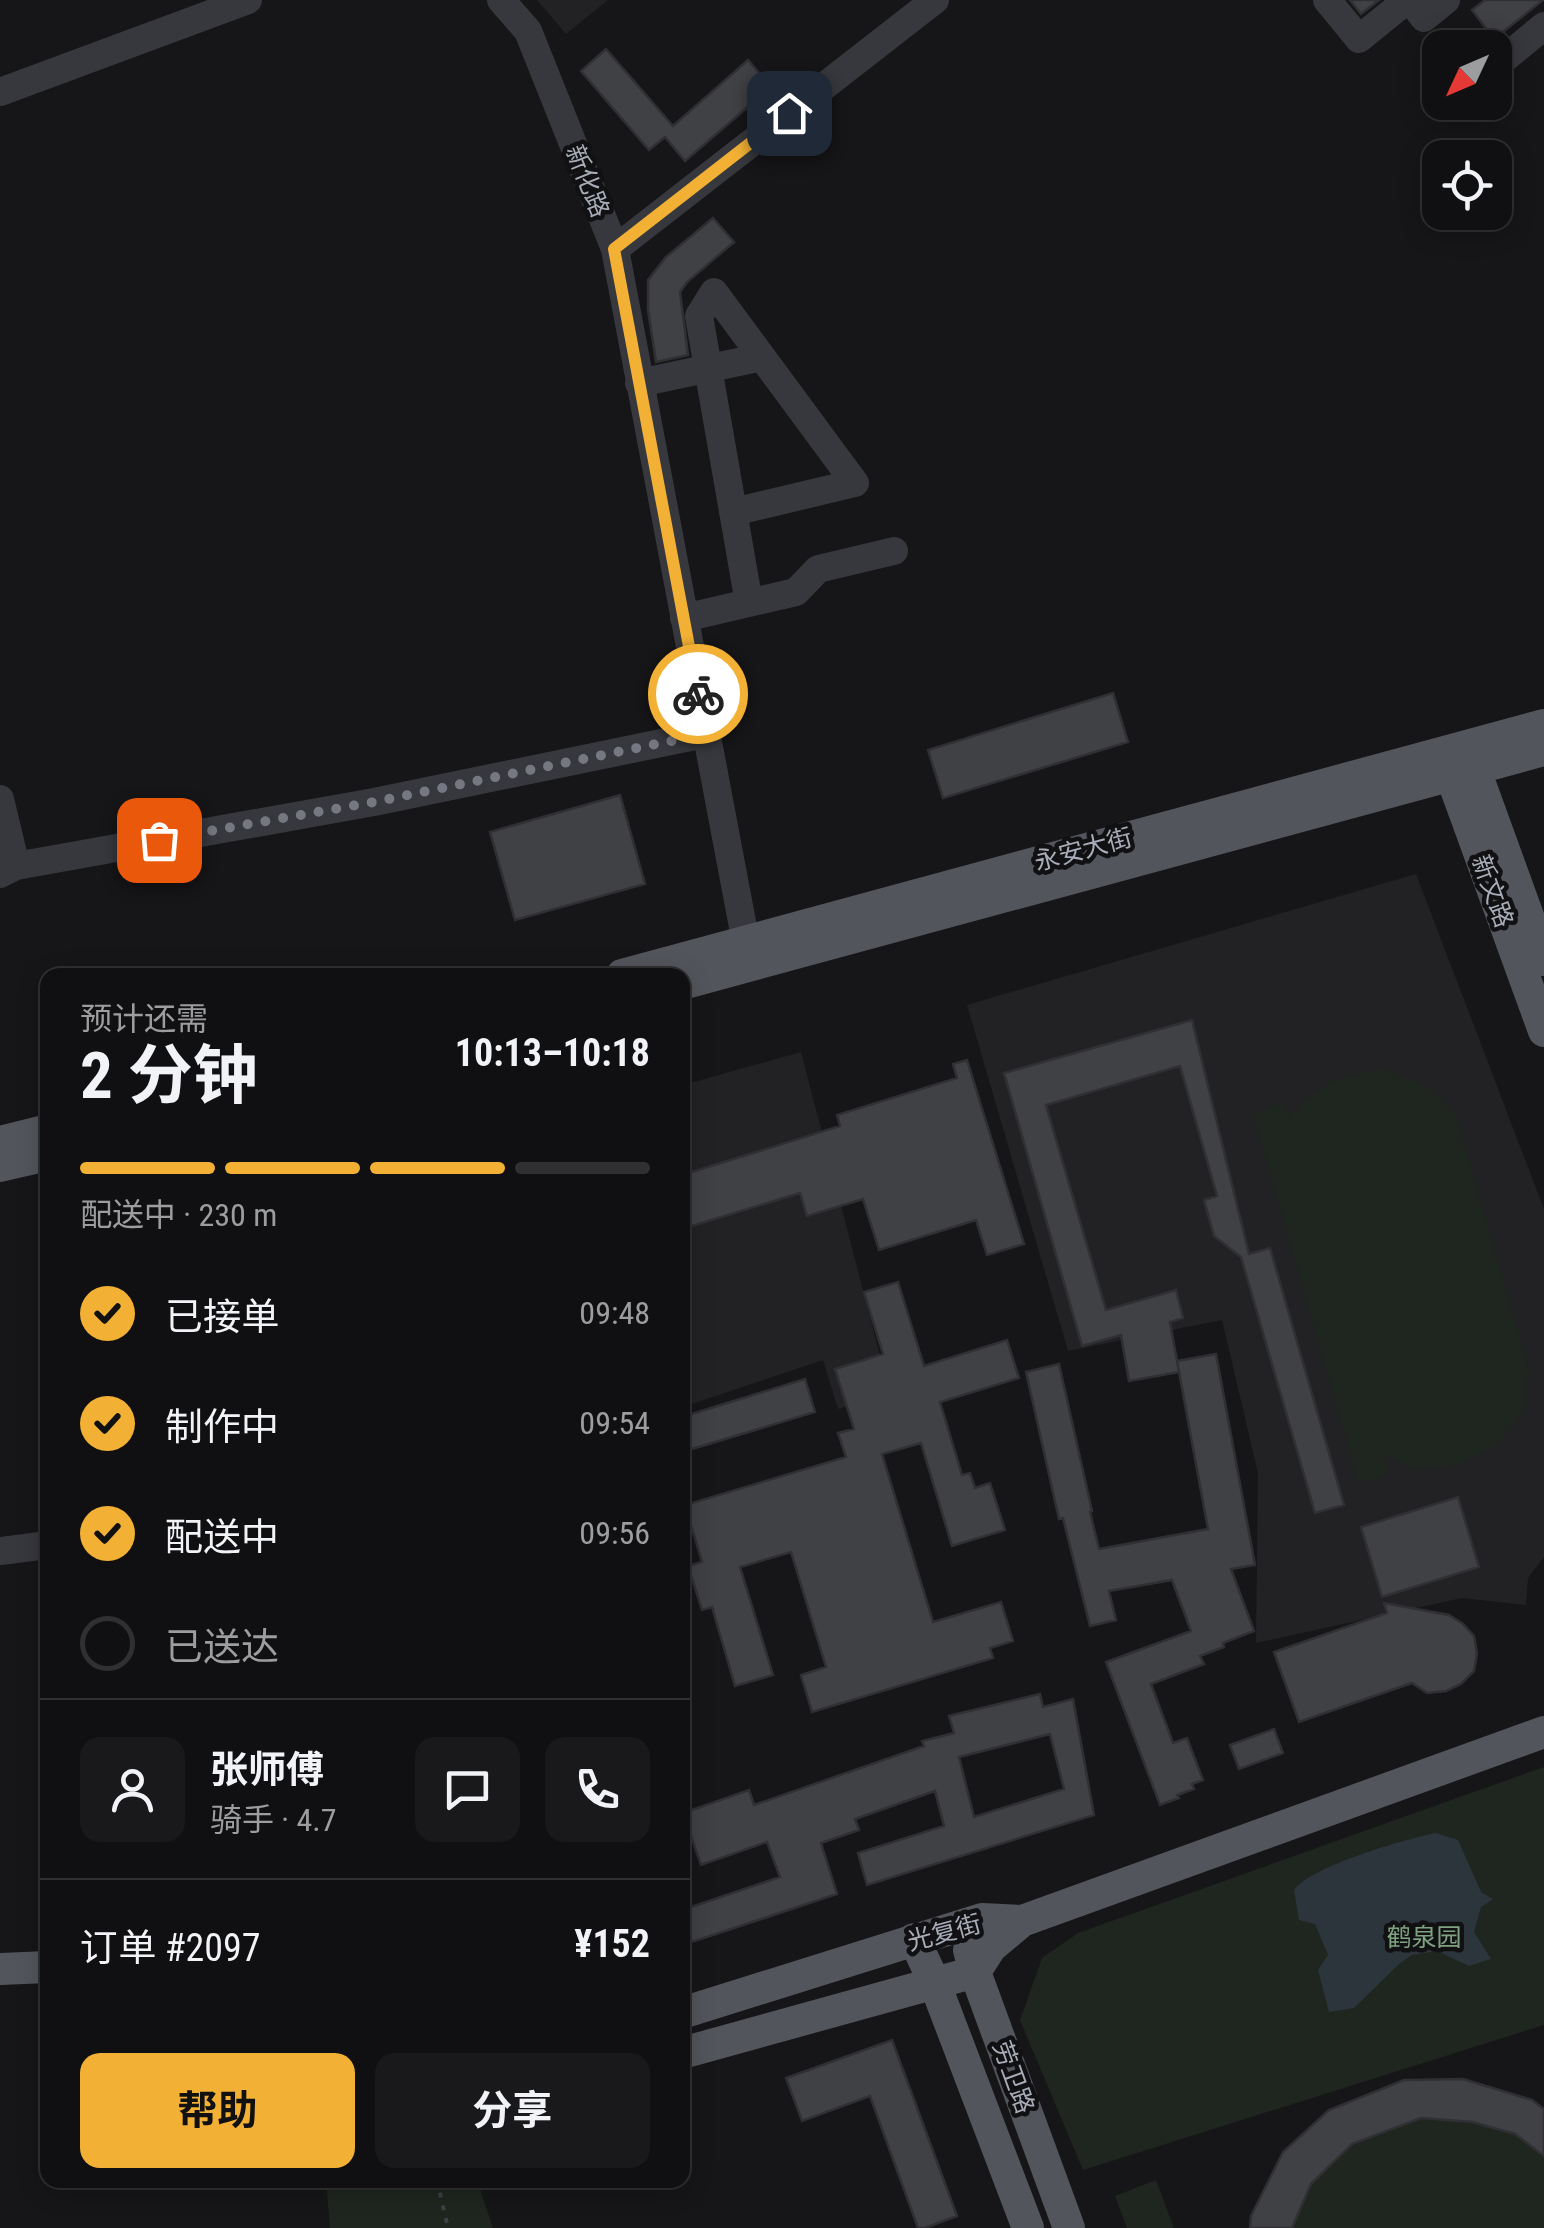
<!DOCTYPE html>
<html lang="zh">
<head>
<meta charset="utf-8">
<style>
  body { margin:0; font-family:"Roboto Condensed","Noto Sans SC",sans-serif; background:#19191b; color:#f1f3f6; height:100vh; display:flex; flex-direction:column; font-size:38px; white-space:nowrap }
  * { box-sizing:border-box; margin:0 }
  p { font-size:32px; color:#9c9d9f }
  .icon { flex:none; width:55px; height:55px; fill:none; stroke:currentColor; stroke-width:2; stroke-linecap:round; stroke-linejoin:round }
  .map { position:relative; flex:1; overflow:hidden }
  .panel { position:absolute; left:40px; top:968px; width:650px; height:1220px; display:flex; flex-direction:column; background:#101012; border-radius:20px; box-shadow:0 5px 25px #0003,0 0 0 2px #303032 }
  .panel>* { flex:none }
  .needle { width:65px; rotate:226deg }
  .tools { position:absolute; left:1422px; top:30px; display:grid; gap:20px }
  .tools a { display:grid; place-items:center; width:90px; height:90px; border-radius:20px; background:#101012; box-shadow:0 5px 25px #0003,0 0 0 2px #303032; font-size:50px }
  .pin { position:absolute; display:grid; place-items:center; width:85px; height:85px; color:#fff; margin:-42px; border-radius:20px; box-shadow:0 5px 15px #0006 }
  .courier { position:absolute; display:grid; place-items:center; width:100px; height:100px; margin:-50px; border:8px solid #f2b134; border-radius:50%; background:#fff; color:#222; box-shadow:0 2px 12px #0007 }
  .headline em { font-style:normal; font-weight:700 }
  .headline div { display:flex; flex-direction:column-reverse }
  .headline { display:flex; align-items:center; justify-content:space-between; height:170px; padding:0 40px }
  h1 { font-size:65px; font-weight:700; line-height:75px }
  .bar { display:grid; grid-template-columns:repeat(4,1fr); gap:15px 10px; align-content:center; height:120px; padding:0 40px }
  .bar i { height:12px; border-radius:8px; background:#303032 }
  .bar .current { background:#f2b134 }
  .bar p { grid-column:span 4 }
  .line { display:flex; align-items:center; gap:25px; padding:0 40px; border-top:2px solid #303032 }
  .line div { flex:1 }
  .round { display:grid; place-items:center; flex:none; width:105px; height:105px; border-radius:20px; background:#19191b }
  ol { padding:0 40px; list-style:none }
  li { display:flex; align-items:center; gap:30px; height:110px }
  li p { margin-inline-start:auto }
  li .icon { padding:10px; border-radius:50%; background:#f2b134; color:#111; stroke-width:4 }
  li:last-child { color:#9c9d9f }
  li i { width:55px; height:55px; border:5px solid #303032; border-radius:50% }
  .action { display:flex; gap:20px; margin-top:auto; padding:20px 40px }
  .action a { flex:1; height:115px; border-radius:20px; background:#f2b134; color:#111; font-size:40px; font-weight:700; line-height:115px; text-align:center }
  .action a+a { background:#19191b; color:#f1f3f6 }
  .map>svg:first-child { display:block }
</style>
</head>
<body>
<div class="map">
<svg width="1544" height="2228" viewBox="0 0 1544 2228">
  <rect width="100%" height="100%" fill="#161618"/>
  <!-- built -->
  <path fill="#222225" d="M537 0H608L566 34Z
    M1416 874 1544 1209V1557L1528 1578 1526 1605 1462 1598 1256 1643 1258 1473 1222 1320 1068 1351 967 1005Z
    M801 1052 890 1394 838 1409 823 1360 683 1407V1085Z"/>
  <!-- green -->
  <path fill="#1e261f" d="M1384 1068 1426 1086 1455 1112 1528 1367 1524 1410 1498 1445 1456 1466 1415 1469 1384 1455 1390 1474 1359 1483 1253 1113 1283 1102 1289 1119C1321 1080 1336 1077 1384 1068Z
    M1544 1767V2025L1083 2170 1020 2020 1042 1958 1078 1933Z
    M1463 2079 1544 2109V2228H1250L1251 2216 1283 2152 1329 2110 1404 2080Z
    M326 2180H477L493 2228H330Z
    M1156 2180 1174 2228H1127L1115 2196Z"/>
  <!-- water -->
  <path fill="#2c353c" d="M1436 1833 1458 1840 1481 1892 1493 1899 1481 1907 1474 1932 1491 1959 1469 1966 1437 1951 1412 1955 1399 1964 1354 2008 1329 2012 1318 1970 1328 1955 1315 1924 1299 1920 1294 1890C1312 1866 1405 1839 1436 1833Z"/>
  <!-- building -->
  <path fill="#404145" stroke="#303034" stroke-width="2.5" fill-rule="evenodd" d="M1350 0H1379L1361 14Z
    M1485 0H1543L1494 39 1472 10Z
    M606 49 673 126 748 60 771 87 685 161 665 137 649 150 581 71Z
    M713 218 734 242 687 282 680 292 688 355 656 362 648 310V280L666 257Z
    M1113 693 1128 742 943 798 928 750Z
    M620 795 645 884 515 920 490 832Z
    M1192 1020 1249 1254 1270 1248 1344 1505 1315 1513 1241 1257 1214 1236 1204 1200 1217 1196 1180 1066 1046 1105 1106 1310 1176 1290 1183 1318 1170 1322 1179 1372 1129 1381 1121 1335 1082 1346 1004 1073Z
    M967 1060 1024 1244 987 1255 976 1220 879 1250 863 1199 807 1216 800 1193 682 1229V1175L840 1126 837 1115 957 1078 953 1064Z
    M898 1282 924 1366 1007 1340 1019 1378 940 1402 962 1475 970 1473 975 1488 990 1483 1005 1530 952 1546 921 1443 882 1454 933 1622 1001 1602 1013 1641 990 1648 993 1658 812 1712 801 1675 826 1667 791 1552 740 1567 773 1675 735 1686 712 1607 702 1610 688 1566 702 1562 685 1505 846 1457 838 1433 854 1429 835 1369 883 1354 864 1292Z
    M1216 1354 1255 1565 1231 1569 1254 1631 1223 1643 1224 1647 1200 1656 1204 1664 1151 1684 1173 1743 1187 1738 1203 1780 1192 1784 1194 1789 1177 1795 1179 1798 1160 1805 1106 1662 1191 1631 1172 1580 1109 1591 1116 1620 1090 1626 1063 1518 1059 1519 1026 1372 1059 1364 1092 1511 1090 1512 1099 1549 1208 1529 1177 1361Z
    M805 1379 815 1412 682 1452V1417Z
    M1458 1497 1479 1567 1382 1597 1361 1527Z
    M1384 1603 1449 1615 1463 1624 1474 1636 1477 1654 1474 1671 1461 1684 1446 1691 1427 1693 1412 1683 1299 1722 1274 1652 1387 1613Z
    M1040 1694 1043 1707 1073 1699 1094 1815 867 1885 858 1853 944 1826 935 1791 855 1819 859 1830 821 1843 837 1894 692 1942 682 1910 780 1877 767 1842 701 1865 683 1813 749 1790 754 1805 924 1746 922 1741 954 1733 949 1716ZM1050 1734 1064 1789 974 1817 959 1757Z
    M1274 1729 1283 1753 1239 1769 1230 1745Z
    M892 2040 957 2216 925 2228H918L870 2096 802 2121 786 2078Z
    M1463 2079 1532 2100 1544 2109V2156L1515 2134 1472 2122 1421 2118 1352 2144 1311 2184 1292 2228H1250L1251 2216 1283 2152 1329 2110 1404 2080Z"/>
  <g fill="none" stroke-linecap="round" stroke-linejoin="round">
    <!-- path -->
    <path stroke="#3d3f44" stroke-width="4" stroke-dasharray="5 8" stroke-linecap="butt" d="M437 2180 448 2228"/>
    <!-- minor -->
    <path stroke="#37383d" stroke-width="28" d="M501 0 528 31 615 249 749 959
      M1327 0 1359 39 1407 0
      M1410 0 1424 18 1446 0
      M1504 59 1544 26
      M0 92 248 0
      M615 249 935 0
      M639 383 762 357
      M733 512 855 483 714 292 699 316 749 603
      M684 618 796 592 818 569 894 551
      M0 799 16 866
      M0 874 16 866 374 802 705 734
      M0 1551 48 1545"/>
    <!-- major -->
    <path stroke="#53555c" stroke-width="32" d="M1467 748 1544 960
      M1444 756 1544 1031
      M622 975 1544 725
      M682 984 1544 750
      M0 1142 48 1130
      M0 1166 48 1155
      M914 1939 935 1984 1028 2228
      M969 1950 975 1972 1069 2228
      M0 1969 48 1967
      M682 2013 982 1919 1022 1921
      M682 2053 975 1972 991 1947 1022 1921 1544 1732"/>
  </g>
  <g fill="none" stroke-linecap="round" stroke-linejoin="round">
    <!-- done -->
    <path stroke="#757880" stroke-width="10" stroke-dasharray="0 18" d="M159 840 374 802 705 734 698 694"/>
    <!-- route -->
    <path stroke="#f2b134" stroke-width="12" d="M698 694 614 249 789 113"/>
  </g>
  <g text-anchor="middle" stroke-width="9" stroke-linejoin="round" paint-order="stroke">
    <!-- street labels -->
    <g font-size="25" fill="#a8adb8" stroke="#111113">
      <text transform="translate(588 181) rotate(68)" y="9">新化路</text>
      <text transform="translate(1083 849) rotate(-15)" y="9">永安大街</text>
      <text transform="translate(1493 891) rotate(70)" y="9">新文路</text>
      <text transform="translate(944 1932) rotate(-15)" y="9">光复街</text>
      <text transform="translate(1014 2077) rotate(70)" y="9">劳卫路</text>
    </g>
    <!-- park labels -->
    <g font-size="25" fill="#7fa381" stroke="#111113">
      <text x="1424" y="1946">鹤泉园</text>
    </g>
  </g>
</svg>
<div class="tools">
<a><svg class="needle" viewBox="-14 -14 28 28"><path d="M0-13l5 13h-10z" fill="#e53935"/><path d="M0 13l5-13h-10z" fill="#9c9d9f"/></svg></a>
<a><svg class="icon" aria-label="locate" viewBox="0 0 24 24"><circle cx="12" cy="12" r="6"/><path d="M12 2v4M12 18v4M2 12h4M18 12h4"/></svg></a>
</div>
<div class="pin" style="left:159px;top:840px;background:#ea580c"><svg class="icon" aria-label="bag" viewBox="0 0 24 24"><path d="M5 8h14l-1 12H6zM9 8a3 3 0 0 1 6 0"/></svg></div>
<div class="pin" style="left:789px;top:113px;background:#1f2937"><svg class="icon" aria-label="home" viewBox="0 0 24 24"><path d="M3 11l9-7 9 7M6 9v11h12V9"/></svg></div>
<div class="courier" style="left:698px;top:694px"><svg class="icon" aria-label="bike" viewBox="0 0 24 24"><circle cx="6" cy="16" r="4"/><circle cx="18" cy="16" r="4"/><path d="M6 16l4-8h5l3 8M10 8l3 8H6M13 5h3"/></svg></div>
<section class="panel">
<div class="headline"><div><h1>2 分钟</h1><p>预计还需</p></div><em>10:13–10:18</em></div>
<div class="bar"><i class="current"></i><i class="current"></i><i class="current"></i><i></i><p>配送中 · 230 m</p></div>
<ol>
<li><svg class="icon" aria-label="check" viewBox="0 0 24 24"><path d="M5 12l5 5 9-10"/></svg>已接单<p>09:48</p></li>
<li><svg class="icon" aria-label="check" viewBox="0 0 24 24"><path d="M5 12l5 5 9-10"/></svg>制作中<p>09:54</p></li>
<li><svg class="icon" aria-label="check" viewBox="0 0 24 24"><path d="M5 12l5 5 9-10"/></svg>配送中<p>09:56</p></li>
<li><i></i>已送达</li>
</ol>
<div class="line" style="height:180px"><a class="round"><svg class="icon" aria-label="person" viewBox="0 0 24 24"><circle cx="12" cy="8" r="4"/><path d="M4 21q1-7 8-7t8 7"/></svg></a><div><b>张师傅</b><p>骑手 · 4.7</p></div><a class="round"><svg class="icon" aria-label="chat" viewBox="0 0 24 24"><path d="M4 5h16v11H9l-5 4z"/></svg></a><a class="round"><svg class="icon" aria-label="phone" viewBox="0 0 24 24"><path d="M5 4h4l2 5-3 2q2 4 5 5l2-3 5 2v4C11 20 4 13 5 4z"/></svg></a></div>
<div class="line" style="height:130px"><div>订单 #2097</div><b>¥152</b></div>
<div class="action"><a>帮助</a><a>分享</a></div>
</section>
</div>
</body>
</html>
